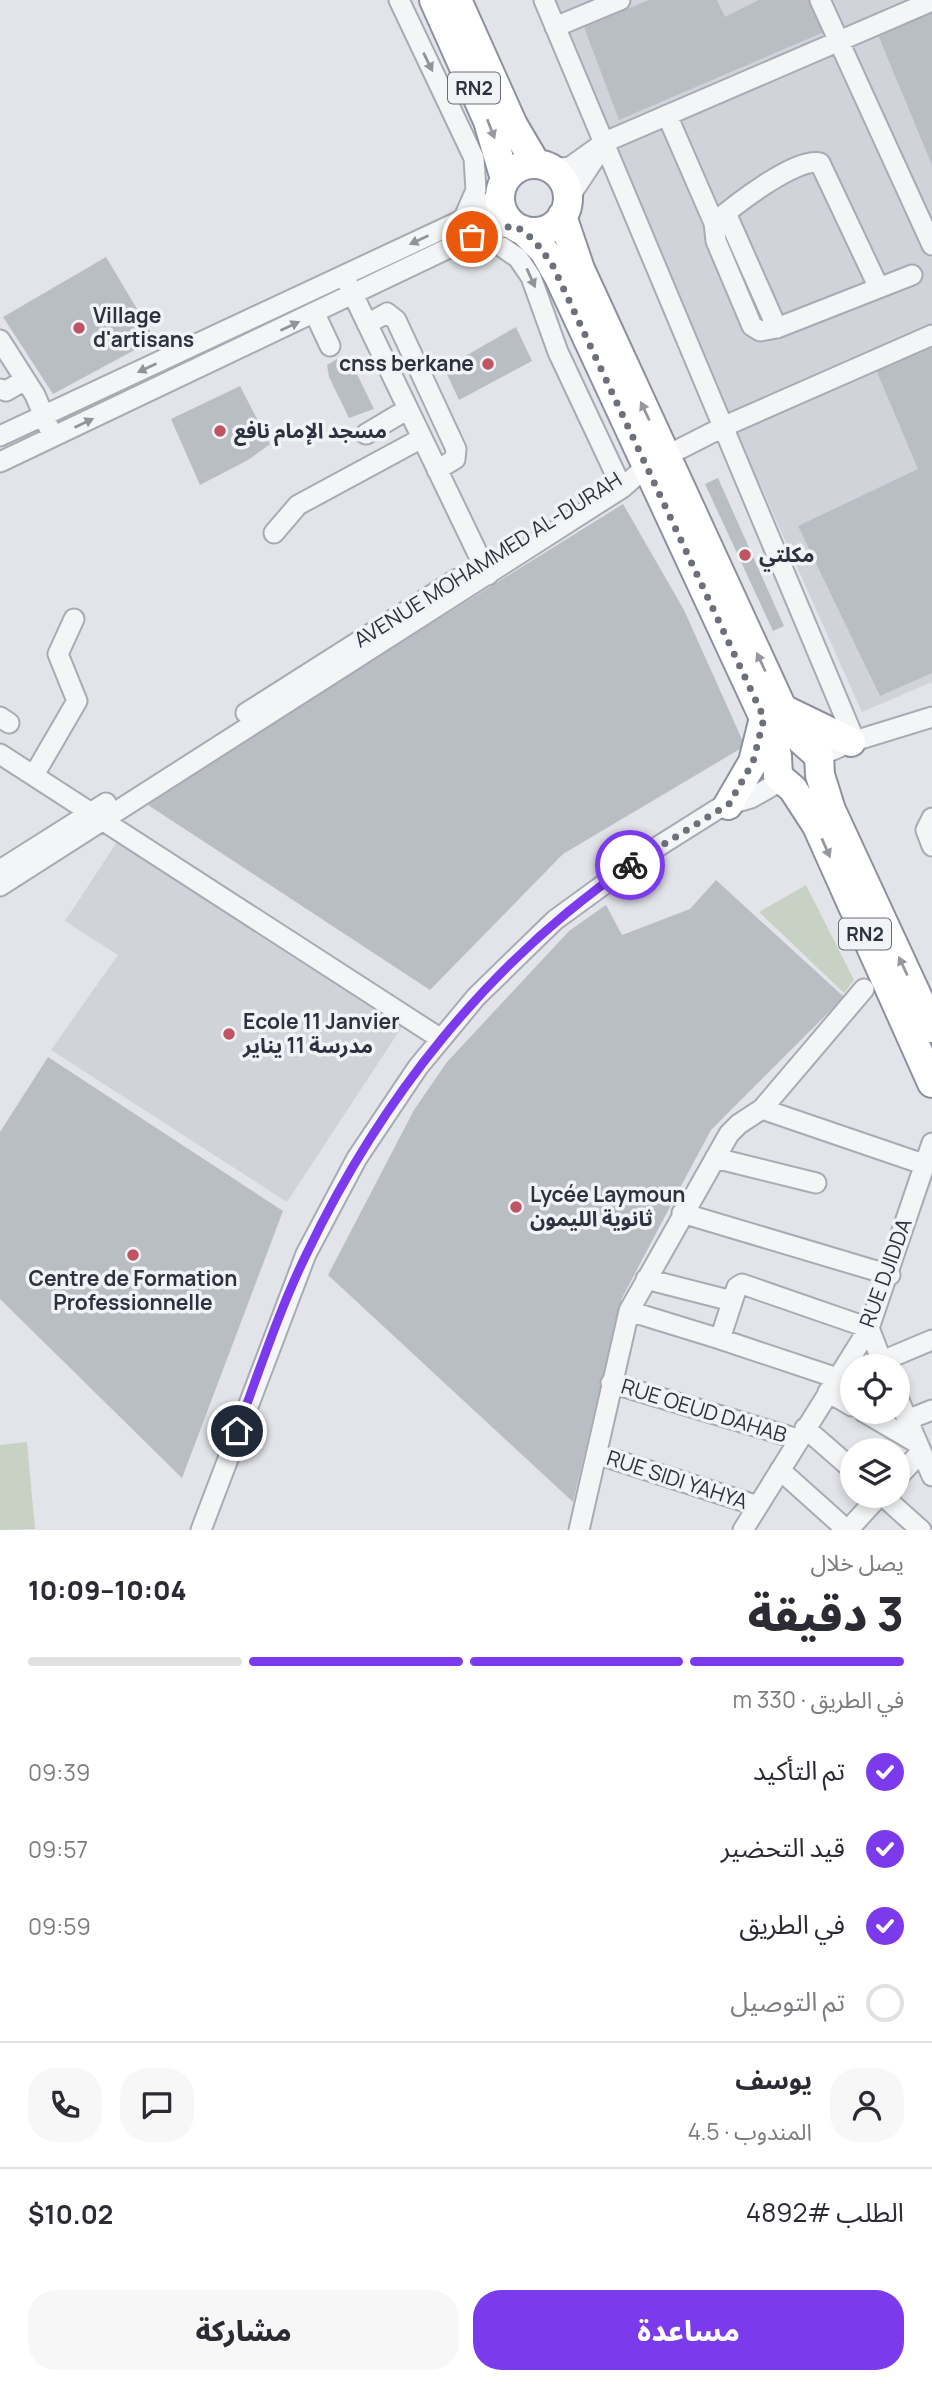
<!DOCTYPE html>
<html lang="ar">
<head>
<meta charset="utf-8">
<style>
  body { margin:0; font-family:Manrope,"Noto Sans Arabic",sans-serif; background:#f7f7f7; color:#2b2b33; direction:rtl; height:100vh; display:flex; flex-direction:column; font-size:26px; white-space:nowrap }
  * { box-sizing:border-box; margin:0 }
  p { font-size:23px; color:#7c7c81 }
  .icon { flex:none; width:38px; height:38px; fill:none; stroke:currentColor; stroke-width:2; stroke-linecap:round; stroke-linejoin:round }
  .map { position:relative; height:1530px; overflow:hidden; direction:ltr }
  .drawer { display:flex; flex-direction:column; background:#fff; flex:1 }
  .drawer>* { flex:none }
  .buttons { position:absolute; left:840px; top:1354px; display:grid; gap:14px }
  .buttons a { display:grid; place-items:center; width:70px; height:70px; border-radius:50%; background:#fff; box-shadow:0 4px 10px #0003; font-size:35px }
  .pin { position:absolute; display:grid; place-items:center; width:60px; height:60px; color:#fff; margin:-30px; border:4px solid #fff; border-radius:50%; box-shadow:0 2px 7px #0007 }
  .courier { position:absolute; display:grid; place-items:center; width:70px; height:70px; margin:-35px; border:5px solid #7c3aed; border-radius:50%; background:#fff; color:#222; box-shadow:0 2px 9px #0007 }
  .headline em { font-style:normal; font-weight:800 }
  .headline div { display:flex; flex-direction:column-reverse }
  .headline { display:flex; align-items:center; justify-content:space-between; height:119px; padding:0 28px }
  h1 { font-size:46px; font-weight:800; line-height:52px }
  .bar { display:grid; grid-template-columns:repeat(4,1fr); gap:10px 7px; align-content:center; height:84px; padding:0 28px }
  .bar i { height:9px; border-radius:5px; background:#e1e1e2 }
  .bar .current { background:#7c3aed }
  .bar p { grid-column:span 4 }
  .line { display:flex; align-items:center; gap:18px; padding:0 28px; border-top:2px solid #e1e1e2 }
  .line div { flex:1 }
  .round { display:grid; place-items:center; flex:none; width:74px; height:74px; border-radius:28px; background:#f7f7f7 }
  ol { padding:0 28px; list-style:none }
  li { display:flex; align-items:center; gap:21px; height:77px }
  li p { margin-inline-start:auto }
  li .icon { padding:7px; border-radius:50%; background:#7c3aed; color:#fff; stroke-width:4 }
  li:last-child { color:#7c7c81 }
  li i { width:38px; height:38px; border:4px solid #e1e1e2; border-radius:50% }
  .primary-button { display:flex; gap:14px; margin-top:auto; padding:14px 28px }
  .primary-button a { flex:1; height:80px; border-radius:28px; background:#7c3aed; color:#fff; font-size:28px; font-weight:800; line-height:80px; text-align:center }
  .primary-button a+a { background:#f7f7f7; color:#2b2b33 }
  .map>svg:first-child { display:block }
</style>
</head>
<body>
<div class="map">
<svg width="932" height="1530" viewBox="0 0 932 1530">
  <rect width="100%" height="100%" fill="#e2e4e9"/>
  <!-- built -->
  <path fill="#d0d3da" d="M543 0H932V682L862 712Z
    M121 836 407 1019 287 1202 51 1050 118 955 65 921Z"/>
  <!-- green -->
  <path fill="#c7d2c4" d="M806 885 854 980 844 993 759 912Z
    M27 1442 35 1529 0 1530V1445Z"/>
  <!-- building -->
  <path fill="#b9bec5" d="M649 0H717L725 17 759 0H811L824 32 619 120 584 27Z
    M932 13V165L878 35Z
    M106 257 155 339 53 394 3 317Z
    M516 327 532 361 459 400 444 368Z
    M932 341V673L880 696 798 526 918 469 874 365Z
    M337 359 343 373 354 368 374 409 349 418 329 377 327 365Z
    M240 386 270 444 248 460 200 485 171 419Z
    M718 478 784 626 773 631 705 484Z
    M623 504 684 610 745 746 563 854 430 990 148 805 260 730Z
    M716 880 844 997 711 1130 681 1186 622 1298 573 1502 328 1275 414 1110 447 1062 569 931 606 905 622 935 690 909Z
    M48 1057 283 1211 182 1478 0 1299V1132Z"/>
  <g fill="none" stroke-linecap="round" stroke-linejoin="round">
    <defs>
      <path id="minor" d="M399 0 474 158 476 190 463 220
        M544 0 855 741
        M820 0 932 245
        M555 27 620 0
        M667 115 714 223 716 241 752 326 760 331 777 328 912 275
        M552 169 570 167 605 142 932 1
        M568 199 601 149
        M726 213 777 328
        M714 223C732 207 797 156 820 163L879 288
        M482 233 518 258 531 277 558 352 622 488
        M349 286 488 575
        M315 314 330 346
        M367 324 387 313 396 320 456 449 455 459 437 470
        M0 340 35 395 49 428
        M0 389 6 391 25 380
        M366 434 408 409
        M0 436 462 220 500 196
        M666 456 725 426 932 335
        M0 462 472 237 493 229 516 226
        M274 533 298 505 422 438
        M246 713 457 579
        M0 717 9 723
        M0 754 441 1039
        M819 756 851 742 932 717
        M34 775 77 701 58 654 74 619
        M728 805 751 798 781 781
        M932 818 926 830 932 846
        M0 870 106 803
        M0 886 622 488 647 466
        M762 1109 923 1164
        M715 1158 816 1183
        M682 1213 890 1275
        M646 1279 732 1301
        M629 1311 720 1339 737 1287 742 1284 869 1328 884 1367
        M720 1339 837 1378
        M882 1361 932 1340
        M611 1383 798 1439
        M828 1392 852 1406
        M898 1398 932 1476
        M864 1412 917 1443
        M907 1420 932 1410
        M805 1428 852 1469
        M597 1454 758 1506
        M780 1470 847 1530
        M898 1477 921 1452
        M883 1496 921 1530
        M201 1530 306 1254 357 1158 418 1067 476 997 555 920 643 856 735 798
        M579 1530 629 1311 729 1134 739 1124 762 1109 864 989
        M743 1530 869 1328 932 1143
        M848 1530 879 1496"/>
      <path id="highway" d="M434 0 488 121 505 179
        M457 0 513 125 536 164
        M500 198a34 34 0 1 1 68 0a34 34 0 1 1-68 0Z
        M562 216 580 269 789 723 800 739 819 756 820 775 831 810 932 1028
        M523 230 544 251 559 277 770 731 777 756 778 776 793 789 817 826 932 1083
        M783 709 851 742
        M728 805 753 762 764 718"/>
    </defs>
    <!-- minor casing -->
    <use href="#minor" stroke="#a8abb3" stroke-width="23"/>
    <!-- highway casing -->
    <use href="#highway" stroke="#8b929e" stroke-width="32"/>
    <!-- minor -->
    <use href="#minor" stroke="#f4f5f7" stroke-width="19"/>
    <!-- highway -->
    <use href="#highway" stroke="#fff" stroke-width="28"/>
  </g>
  <!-- one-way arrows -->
  <defs><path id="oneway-solid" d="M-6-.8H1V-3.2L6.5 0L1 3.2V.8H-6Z" transform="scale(1.75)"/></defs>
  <g fill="#90949b">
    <use href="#oneway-solid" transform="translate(428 62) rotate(64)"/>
    <use href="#oneway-solid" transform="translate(419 240) rotate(155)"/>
    <use href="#oneway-solid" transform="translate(531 278) rotate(66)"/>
    <use href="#oneway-solid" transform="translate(290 326) rotate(-25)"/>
    <use href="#oneway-solid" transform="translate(147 368) rotate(155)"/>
    <use href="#oneway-solid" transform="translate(84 423) rotate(-25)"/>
  </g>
  <g fill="#96989f">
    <use href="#oneway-solid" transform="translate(491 129) rotate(69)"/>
    <use href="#oneway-solid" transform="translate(645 411) rotate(-115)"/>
    <use href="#oneway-solid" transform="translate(761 662) rotate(-115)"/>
    <use href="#oneway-solid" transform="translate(826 848) rotate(66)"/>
    <use href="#oneway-solid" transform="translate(903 966) rotate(-115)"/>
  </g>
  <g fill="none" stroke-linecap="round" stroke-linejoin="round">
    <!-- done -->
    <path stroke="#6c707a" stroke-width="7" stroke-dasharray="0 12.6" d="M472 237 493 229 516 226 534 240 552 264 764 718 753 762 729 804 630 865"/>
    <!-- route -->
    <path stroke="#7c3aed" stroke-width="9" d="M237 1431C259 1372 279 1310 307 1253 381 1098 488 963 630 865"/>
  </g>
  <!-- markers -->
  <g fill="#c05463" stroke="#f1f3f6" stroke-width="2.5">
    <circle cx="79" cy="328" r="7"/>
    <circle cx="488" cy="364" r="7"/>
    <circle cx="220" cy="431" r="7"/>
    <circle cx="745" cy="555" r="7"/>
    <circle cx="229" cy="1034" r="7"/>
    <circle cx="516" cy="1207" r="7"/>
    <circle cx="133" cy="1255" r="7"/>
  </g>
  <g text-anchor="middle" stroke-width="7" stroke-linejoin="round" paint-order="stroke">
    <!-- shield labels -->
    <g fill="#f1f3f6" stroke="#676c76" stroke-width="2">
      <rect x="448" y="72.5" width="52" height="31" rx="5"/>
      <rect x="839" y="918.5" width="52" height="31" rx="5"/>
    </g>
    <g font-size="19" font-weight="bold" fill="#2c323f">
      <text x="474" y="95">RN2</text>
      <text x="865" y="941">RN2</text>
    </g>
    <!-- poi labels -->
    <g font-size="21" font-weight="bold" fill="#2c323f" stroke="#f1f3f6" text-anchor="start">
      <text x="93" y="323">Village<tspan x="93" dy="24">d'artisans</tspan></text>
      <text x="474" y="371" text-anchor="end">cnss berkane</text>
      <text x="234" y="438">مسجد الإمام نافع</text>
      <text x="759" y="562">مكلتي</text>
      <text x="243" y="1029">Ecole 11 Janvier<tspan x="243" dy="24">مدرسة 11 يناير</tspan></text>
      <text x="530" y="1202">Lycée Laymoun<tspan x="530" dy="24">ثانوية الليمون</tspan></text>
      <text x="133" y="1286" text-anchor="middle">Centre de Formation<tspan x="133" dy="24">Professionnelle</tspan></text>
    </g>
    <!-- street labels -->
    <g font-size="21" fill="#2c323f" stroke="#f1f3f6">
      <text transform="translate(488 560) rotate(-32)" y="7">AVENUE MOHAMMED AL-DURAH</text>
      <text transform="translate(886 1273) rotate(-70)" y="7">RUE DJIDDA</text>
      <text transform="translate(704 1411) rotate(17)" y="7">RUE OEUD DAHAB</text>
      <text transform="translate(677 1480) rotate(18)" y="7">RUE SIDI YAHYA</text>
    </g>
  </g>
</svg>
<div class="buttons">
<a><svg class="icon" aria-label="locate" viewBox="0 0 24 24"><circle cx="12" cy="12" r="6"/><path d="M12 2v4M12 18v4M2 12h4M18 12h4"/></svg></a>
<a><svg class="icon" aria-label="layers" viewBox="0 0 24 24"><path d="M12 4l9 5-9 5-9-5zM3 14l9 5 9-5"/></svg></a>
</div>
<div class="pin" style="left:472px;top:237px;background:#ea580c"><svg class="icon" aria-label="bag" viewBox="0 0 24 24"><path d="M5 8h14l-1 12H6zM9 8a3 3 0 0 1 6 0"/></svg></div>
<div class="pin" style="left:237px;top:1431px;background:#1f2937"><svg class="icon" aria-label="home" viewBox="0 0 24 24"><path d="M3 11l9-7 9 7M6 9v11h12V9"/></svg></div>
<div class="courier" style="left:630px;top:865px"><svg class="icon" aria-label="bike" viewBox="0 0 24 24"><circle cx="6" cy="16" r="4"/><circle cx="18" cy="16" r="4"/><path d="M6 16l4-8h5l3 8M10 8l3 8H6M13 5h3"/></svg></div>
</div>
<section class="drawer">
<div class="headline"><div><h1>3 دقيقة</h1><p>يصل خلال</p></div><em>10:04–10:09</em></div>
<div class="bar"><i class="current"></i><i class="current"></i><i class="current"></i><i></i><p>في الطريق · 330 m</p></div>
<ol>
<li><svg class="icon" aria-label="check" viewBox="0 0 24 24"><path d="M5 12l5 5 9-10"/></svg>تم التأكيد<p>09:39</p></li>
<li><svg class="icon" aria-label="check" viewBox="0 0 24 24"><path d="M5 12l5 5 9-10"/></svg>قيد التحضير<p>09:57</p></li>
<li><svg class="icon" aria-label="check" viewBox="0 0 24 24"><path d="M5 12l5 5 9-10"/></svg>في الطريق<p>09:59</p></li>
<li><i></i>تم التوصيل</li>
</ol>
<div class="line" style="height:126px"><a class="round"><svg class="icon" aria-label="person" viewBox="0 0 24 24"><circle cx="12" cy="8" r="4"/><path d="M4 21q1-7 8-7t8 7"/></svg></a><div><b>يوسف</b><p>المندوب · 4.5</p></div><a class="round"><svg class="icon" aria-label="chat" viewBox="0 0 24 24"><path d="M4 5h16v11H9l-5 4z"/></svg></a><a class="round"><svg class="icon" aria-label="phone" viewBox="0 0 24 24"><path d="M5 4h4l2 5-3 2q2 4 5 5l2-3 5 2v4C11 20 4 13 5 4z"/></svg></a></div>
<div class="line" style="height:91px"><div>الطلب #4892</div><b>$10.02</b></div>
<div class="primary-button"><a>مساعدة</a><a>مشاركة</a></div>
</section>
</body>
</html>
